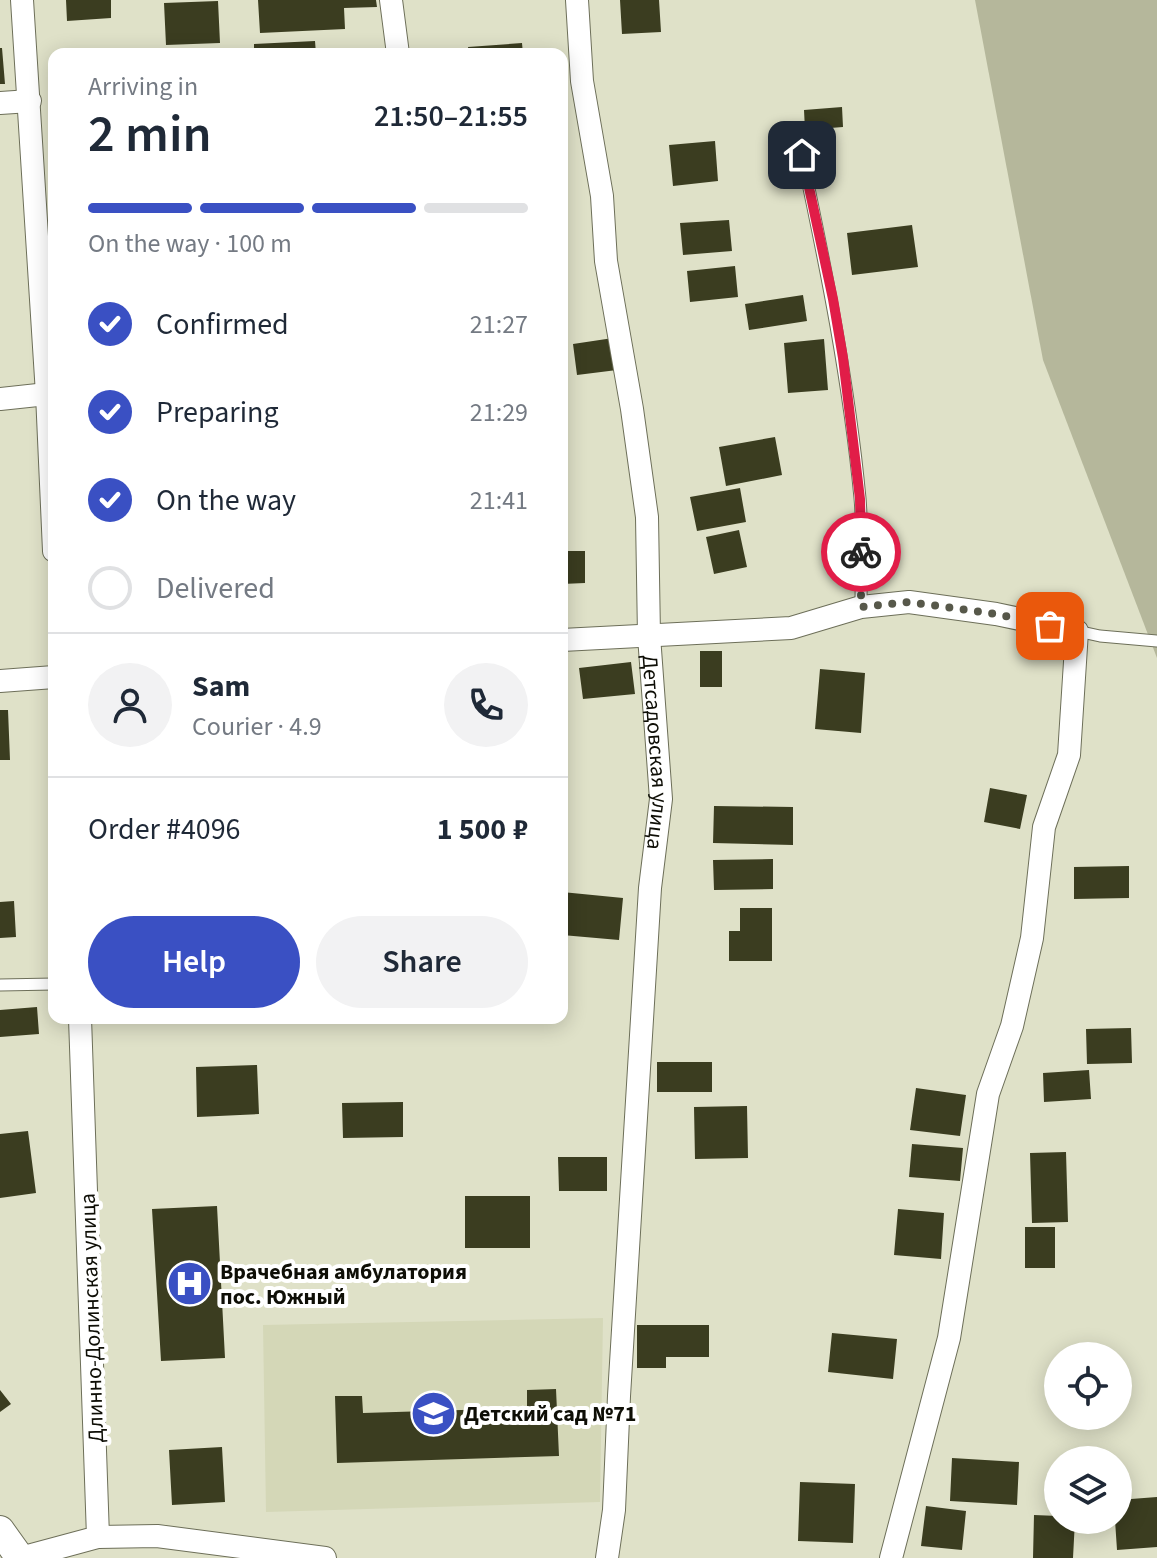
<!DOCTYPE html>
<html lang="en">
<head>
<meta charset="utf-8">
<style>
  body { margin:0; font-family:"Source Sans 3",sans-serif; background:#f2f2f3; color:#1f2937; height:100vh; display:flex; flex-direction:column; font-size:30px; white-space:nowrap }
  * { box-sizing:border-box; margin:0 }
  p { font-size:26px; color:#747a83 }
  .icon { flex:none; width:44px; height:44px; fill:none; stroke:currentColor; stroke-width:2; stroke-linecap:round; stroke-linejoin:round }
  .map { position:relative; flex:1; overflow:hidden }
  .sheet { position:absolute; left:48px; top:48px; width:520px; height:976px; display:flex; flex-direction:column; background:#fff; border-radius:16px; box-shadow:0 4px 20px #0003 }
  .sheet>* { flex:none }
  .controls { position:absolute; left:1044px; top:1342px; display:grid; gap:16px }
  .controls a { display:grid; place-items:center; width:88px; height:88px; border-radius:50%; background:#fff; box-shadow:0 4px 20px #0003; font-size:40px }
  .pin { position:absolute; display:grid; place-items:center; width:68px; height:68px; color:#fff; margin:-34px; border-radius:16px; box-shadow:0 4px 12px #0006 }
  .courier { position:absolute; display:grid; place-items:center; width:80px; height:80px; margin:-40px; border:6px solid #e11d48; border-radius:50%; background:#fff; color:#222; box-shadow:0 2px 10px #0007 }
  .summary em { font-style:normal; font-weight:600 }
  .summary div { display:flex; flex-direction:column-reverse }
  .summary { display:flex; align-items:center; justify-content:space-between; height:136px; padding:0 40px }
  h1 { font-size:52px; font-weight:600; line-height:60px }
  .bar { display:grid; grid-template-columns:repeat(4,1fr); gap:12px 8px; align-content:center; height:96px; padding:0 40px }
  .bar i { height:10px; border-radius:6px; background:#e0e1e3 }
  .bar .selected { background:#3a50c3 }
  .bar p { grid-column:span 4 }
  .line { display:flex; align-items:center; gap:20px; padding:0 40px; border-top:2px solid #e0e1e3 }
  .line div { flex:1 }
  .round { display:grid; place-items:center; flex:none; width:84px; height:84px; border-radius:42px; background:#f2f2f3 }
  ol { padding:0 40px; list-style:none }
  li { display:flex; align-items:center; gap:24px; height:88px }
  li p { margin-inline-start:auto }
  li .icon { padding:8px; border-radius:50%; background:#3a50c3; color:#fff; stroke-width:4 }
  li:last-child { color:#747a83 }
  li i { width:44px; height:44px; border:4px solid #e0e1e3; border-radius:50% }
  .cta { display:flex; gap:16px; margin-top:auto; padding:16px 40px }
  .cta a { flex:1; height:92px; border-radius:48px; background:#3a50c3; color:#fff; font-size:32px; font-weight:600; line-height:92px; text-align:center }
  .cta a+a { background:#f2f2f3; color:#1f2937 }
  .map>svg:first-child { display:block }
</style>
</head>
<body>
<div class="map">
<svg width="1157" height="1558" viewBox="0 0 1157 1558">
  <rect width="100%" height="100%" fill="#dfe1c8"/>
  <!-- built -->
  <path fill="#d4d7b7" d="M603 1318 600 1502 266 1512 263 1325Z"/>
  <!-- green -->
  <path fill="#b5b79b" d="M975 0H1157V658L1043 360Z"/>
  <!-- building -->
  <path fill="#3b3d20" d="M66 0H111V18L67 21Z
    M258 0H376L377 7 344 8 345 29 260 33Z
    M620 0H659L661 32 622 34Z
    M218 1 220 43 166 45 164 3Z
    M315 41 316 54H254V44Z
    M522 43 523 54H469L468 47Z
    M0 48H2L5 84H0Z
    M842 107 843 127 805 130 804 110Z
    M715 141 718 181 673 186 669 145Z
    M729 220 732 251 683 255 680 223Z
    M912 225 918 267 852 275 847 233Z
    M735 266 738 297 690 302 687 271Z
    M803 295 807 321 749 330 745 304Z
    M613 338 617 370 577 375 573 344Z
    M824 339 828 390 788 393 784 343Z
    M775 437 782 475 726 486 719 447Z
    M740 488 746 522 697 531 690 497Z
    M739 530 747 567 714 574 706 537Z
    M562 551H585V583L562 584Z
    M700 651H722V687H700Z
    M631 662 635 694 583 699 579 668Z
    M820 669 865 673 861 733 815 729Z
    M0 710H8L10 760H0Z
    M990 788 1027 795 1020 829 984 822Z
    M714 806 793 807V845L713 843Z
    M773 859V889L714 890 713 860Z
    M1129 866V898L1074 899V867Z
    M562 892 623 898 619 940 562 935Z
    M14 901 16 937 0 938V902Z
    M740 908H772V961H729V931H740Z
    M37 1007 39 1034 0 1037V1010Z
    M1131 1028 1132 1063 1087 1064 1086 1029Z
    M657 1062H712V1092H657Z
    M257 1065 259 1114 197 1117 196 1067Z
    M1089 1070 1091 1099 1044 1102 1043 1073Z
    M916 1088 966 1095 960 1136 910 1130Z
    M403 1102V1137L343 1138 342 1103Z
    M747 1106 748 1158 695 1159 694 1107Z
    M28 1131 36 1193 0 1198V1134Z
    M912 1144 963 1148 960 1181 909 1177Z
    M1066 1152 1068 1222 1032 1223 1030 1153Z
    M558 1157H607V1191H559Z
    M465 1196H530V1248H465Z
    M217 1206 225 1358 161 1361 152 1209Z
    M898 1209 944 1213 941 1259 894 1255Z
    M1025 1227H1055V1268H1025Z
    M637 1325H709V1357H666V1368H637Z
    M832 1333 897 1339 893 1379 828 1372Z
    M556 1389 559 1456 337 1463 335 1396H362L363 1413 527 1408V1390Z
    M0 1390 11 1404 0 1412Z
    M222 1447 225 1502 172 1505 169 1450Z
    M952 1458 1019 1462 1017 1505 950 1501Z
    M800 1482 855 1484 853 1543 798 1541Z
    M1157 1497V1547L1117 1550 1115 1520H1118V1500Z
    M926 1506 966 1511 962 1550 921 1546Z
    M1034 1515 1058 1516V1520H1075L1073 1558H1033Z"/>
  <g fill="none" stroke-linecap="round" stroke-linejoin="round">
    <defs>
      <path id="service" d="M802 155C826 268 849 382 860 498 863 534 861 571 861 607
        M1077 631 1100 636 1157 641
        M0 985 54 984"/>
      <g id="minor">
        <path d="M22 0 47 394 54 551"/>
        <path d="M391 0 398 54"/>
        <path id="s1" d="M577 0 582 81 602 196 606 261 632 409 647 517 649 636 661 799 650 888 619 1396 614 1510 607 1558"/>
        <path d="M0 103 30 101"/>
        <path d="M0 399 47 394"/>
        <path d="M562 640 791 628 861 607 909 602 996 614 1077 631 1069 755 1044 827 1032 938 1012 1026 988 1094 949 1338 891 1558"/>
        <path d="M0 681 54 677"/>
        <path d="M98 1537 157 1536 325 1558"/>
        <path d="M20 1558 98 1537 80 1018"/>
      </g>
      <path id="tertiary" d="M0 1530 20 1558"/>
    </defs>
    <!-- service casing -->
    <use href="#service" stroke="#6d6f59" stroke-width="13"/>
    <!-- minor casing -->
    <use href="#minor" stroke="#6d6f59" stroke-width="24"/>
    <!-- tertiary casing -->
    <use href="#tertiary" stroke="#6d6f59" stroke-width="30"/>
    <!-- service -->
    <use href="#service" stroke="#fff" stroke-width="11"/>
    <!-- minor -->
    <use href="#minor" stroke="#fff" stroke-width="22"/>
    <!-- tertiary -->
    <use href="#tertiary" stroke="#fff" stroke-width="28"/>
  </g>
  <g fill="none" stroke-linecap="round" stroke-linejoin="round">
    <!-- done -->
    <path stroke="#57584a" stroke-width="8" stroke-dasharray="0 14.4" d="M861 552V607L909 602 996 614 1050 626"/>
    <!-- route -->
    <path stroke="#e11d48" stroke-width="10" d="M802 155 833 299 843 358 860 499 861 552"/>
  </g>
  <!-- icons -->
  <defs>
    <symbol id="hospital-disc" viewBox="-11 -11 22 22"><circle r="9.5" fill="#3a50c3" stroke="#fff"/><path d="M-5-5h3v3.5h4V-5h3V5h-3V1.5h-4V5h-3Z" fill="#fff"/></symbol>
    <symbol id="school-disc" viewBox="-11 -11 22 22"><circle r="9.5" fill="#3a50c3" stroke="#fff"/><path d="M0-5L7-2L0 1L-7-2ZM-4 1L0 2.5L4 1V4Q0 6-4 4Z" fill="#fff"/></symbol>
  </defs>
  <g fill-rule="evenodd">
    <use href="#hospital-disc" x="164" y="1258" width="51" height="51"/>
    <use href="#school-disc" x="408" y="1388" width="51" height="51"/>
  </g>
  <g text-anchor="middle" stroke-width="8" stroke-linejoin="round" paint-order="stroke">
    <!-- street labels -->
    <g font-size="22" fill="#0e0e06" stroke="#fff">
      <text dy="8" stroke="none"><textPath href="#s1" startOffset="758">Детсадовская улица</textPath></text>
      <text transform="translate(91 1318) rotate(-92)" y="8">Длинно-Долинская улица</text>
    </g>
    <!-- poi labels -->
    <g font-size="22" font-weight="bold" fill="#0e0e06" stroke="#fff" text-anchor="start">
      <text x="220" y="1279">Врачебная амбулатория<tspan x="220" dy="25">пос. Южный</tspan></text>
      <text x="464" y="1421">Детский сад №71</text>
    </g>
  </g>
</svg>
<div class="controls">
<a><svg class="icon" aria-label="locate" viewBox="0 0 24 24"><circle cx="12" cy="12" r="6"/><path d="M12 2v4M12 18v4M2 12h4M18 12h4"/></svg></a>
<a><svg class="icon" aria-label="layers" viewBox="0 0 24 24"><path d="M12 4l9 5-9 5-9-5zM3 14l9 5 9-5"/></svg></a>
</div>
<div class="pin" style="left:1050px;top:626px;background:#ea580c"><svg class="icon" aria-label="bag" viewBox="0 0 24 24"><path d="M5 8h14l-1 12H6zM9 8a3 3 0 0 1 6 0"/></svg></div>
<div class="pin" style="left:802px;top:155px;background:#1f2937"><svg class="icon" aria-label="home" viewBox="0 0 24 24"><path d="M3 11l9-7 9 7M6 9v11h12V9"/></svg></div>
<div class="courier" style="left:861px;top:552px"><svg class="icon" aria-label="bike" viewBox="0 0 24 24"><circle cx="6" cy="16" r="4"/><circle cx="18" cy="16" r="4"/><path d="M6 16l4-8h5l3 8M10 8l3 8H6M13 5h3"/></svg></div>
<section class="sheet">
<div class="summary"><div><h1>2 min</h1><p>Arriving in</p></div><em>21:50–21:55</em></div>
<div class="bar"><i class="selected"></i><i class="selected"></i><i class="selected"></i><i></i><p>On the way · 100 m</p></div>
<ol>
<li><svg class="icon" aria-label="check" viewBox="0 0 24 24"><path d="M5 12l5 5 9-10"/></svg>Confirmed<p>21:27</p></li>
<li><svg class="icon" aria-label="check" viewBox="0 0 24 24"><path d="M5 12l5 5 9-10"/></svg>Preparing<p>21:29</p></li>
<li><svg class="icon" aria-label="check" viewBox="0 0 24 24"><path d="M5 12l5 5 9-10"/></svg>On the way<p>21:41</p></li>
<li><i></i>Delivered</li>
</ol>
<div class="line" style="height:144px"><a class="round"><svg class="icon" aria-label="person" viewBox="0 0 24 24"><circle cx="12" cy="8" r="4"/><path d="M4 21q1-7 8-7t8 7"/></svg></a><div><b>Sam</b><p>Courier · 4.9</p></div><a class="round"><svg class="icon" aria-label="phone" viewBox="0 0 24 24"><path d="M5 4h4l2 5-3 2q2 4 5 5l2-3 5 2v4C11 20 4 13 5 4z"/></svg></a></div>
<div class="line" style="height:104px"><div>Order #4096</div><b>1 500 ₽</b></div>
<div class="cta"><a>Help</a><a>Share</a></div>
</section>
</div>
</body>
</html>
